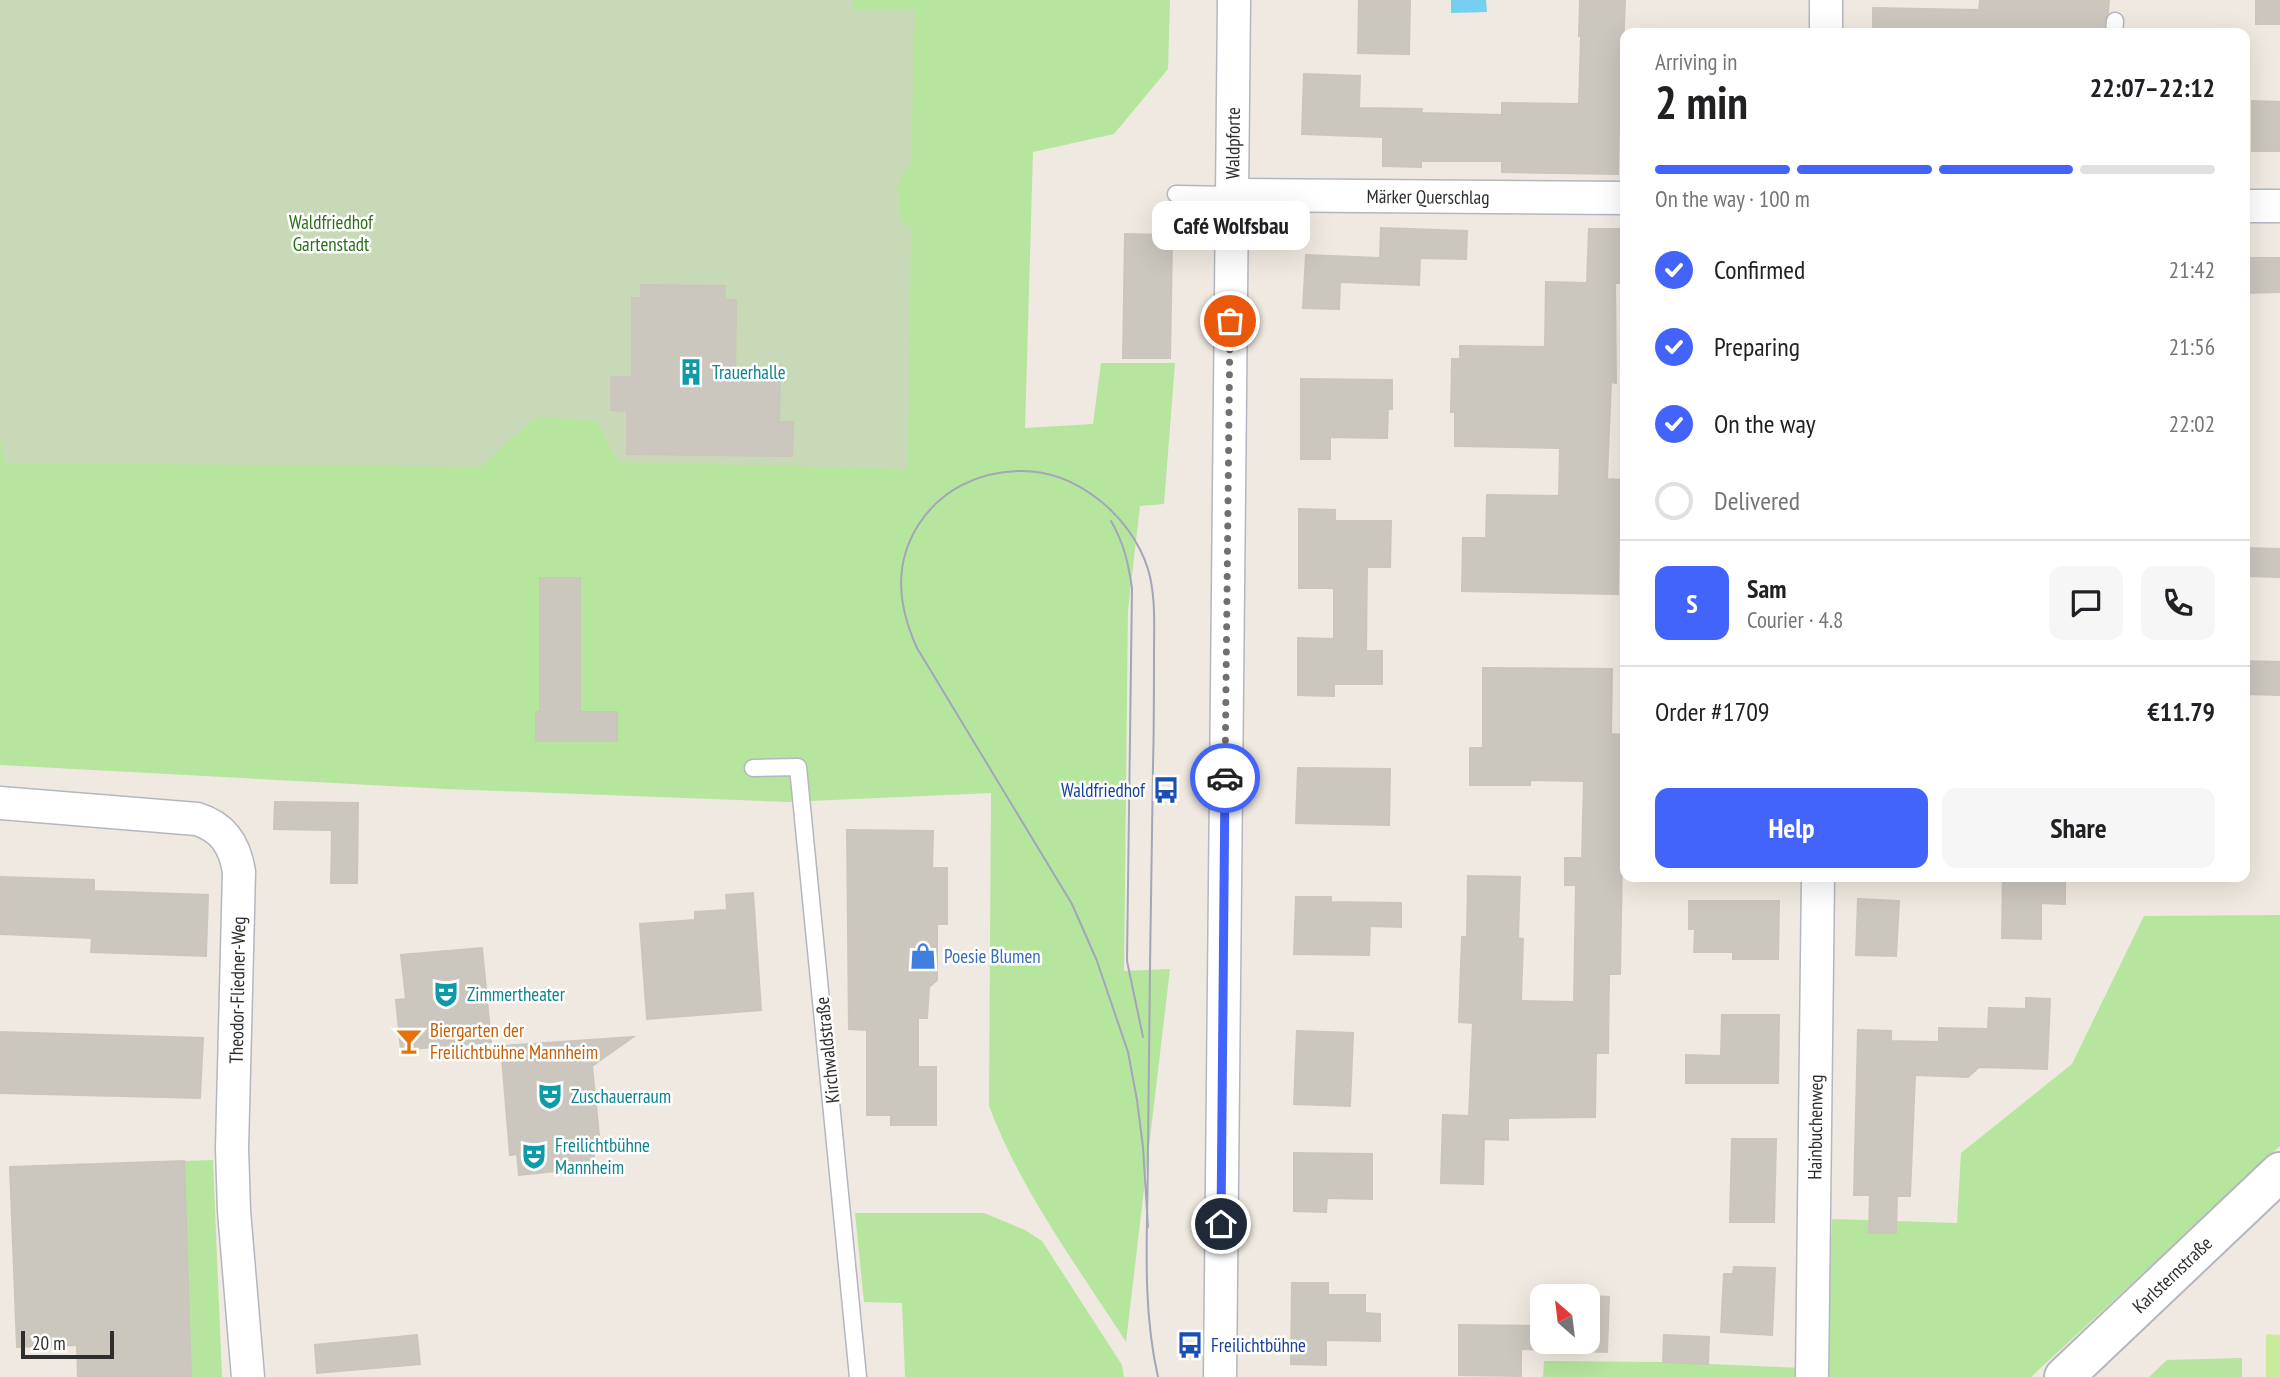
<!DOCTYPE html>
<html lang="en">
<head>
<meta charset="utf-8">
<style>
  body { margin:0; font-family:"PT Sans Narrow",sans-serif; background:#f6f6f6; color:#202124; height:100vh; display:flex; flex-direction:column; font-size:26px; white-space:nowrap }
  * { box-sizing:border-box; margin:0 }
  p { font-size:23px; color:#757577 }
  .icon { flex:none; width:38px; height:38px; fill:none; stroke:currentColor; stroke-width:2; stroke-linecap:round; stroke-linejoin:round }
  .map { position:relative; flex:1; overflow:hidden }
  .details { position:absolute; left:1620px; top:28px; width:630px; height:854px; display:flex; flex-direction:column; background:#fff; border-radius:14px; box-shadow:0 7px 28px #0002 }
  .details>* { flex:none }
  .needle { width:46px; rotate:332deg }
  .fabs { position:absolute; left:1530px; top:1284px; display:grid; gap:14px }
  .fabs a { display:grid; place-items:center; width:70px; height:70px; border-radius:14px; background:#fff; box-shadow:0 7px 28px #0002; font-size:35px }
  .scale { position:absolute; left:21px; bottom:18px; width:93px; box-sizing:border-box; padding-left:7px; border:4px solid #2e2e2e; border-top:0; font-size:19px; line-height:24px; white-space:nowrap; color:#2e2e2e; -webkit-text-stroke:5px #fff; paint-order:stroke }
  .pin { position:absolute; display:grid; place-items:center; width:60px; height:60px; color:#fff; margin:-30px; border:4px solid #fff; border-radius:50%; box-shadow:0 2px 7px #0007 }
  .courier { position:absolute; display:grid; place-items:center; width:70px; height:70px; margin:-35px; border:5px solid #4264fb; border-radius:50%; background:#fff; color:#222; box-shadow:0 2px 9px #0007 }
  .bubble { position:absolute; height:49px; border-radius:14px; background:#fff; box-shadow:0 7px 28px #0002; font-size:23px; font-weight:800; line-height:49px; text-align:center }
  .summary em { font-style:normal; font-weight:800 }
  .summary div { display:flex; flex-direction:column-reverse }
  .summary { display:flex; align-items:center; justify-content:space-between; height:119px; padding:0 35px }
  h1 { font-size:46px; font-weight:800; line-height:52px }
  .bar { display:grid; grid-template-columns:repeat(4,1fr); gap:10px 7px; align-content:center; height:84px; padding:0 35px }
  .bar i { height:9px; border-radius:5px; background:#e0e0e0 }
  .bar .on { background:#4264fb }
  .bar p { grid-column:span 4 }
  .line { display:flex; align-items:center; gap:18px; padding:0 35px; border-top:2px solid #e0e0e0 }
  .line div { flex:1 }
  .round { display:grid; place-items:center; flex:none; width:74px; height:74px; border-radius:14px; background:#f6f6f6 }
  ol { padding:0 35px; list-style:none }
  li { display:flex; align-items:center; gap:21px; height:77px }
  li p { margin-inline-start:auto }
  li .icon { padding:7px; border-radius:50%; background:#4264fb; color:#fff; stroke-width:4 }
  li:last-child { color:#757577 }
  li i { width:38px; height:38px; border:4px solid #e0e0e0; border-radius:50% }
  .action { display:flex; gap:14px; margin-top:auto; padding:14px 35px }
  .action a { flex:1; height:80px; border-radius:14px; background:#4264fb; color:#fff; font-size:28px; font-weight:800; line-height:80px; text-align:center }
  .action a+a { background:#f6f6f6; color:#202124 }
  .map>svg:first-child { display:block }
</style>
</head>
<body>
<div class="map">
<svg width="2280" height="1377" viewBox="0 0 2280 1377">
  <rect width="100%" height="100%" fill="#efe9e1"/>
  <!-- green -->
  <path fill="#b6e59e" d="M0 0H1170L1168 69 1114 134 1033 152 1025 428 1093 424 1101 363H1175L1164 504 1140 506 1128 610 1124 971 1170 969 1126 1342C1078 1267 1021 1191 989 1106L991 793 787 802 446 789 0 765Z
    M2280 915V1146L2031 1377H1543L1544 1361 1663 1362 1826 1369 1832 1219 1957 1223 1961 1153 2072 1064 2144 916Z
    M213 1160 222 1377H191L184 1161Z
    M855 1213H984L1025 1230 1042 1241 1122 1365 1124 1377H905L902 1303 864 1302Z
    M2242 1358V1377H2149L2167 1360Z"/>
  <!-- cemetery -->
  <path fill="#c8d9b8" d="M0 0H853V10L915 9 911 161 898 184 900 219 911 228 908 469 618 462 597 421 536 417 481 467 5 463 0 438Z"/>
  <!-- pitch -->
  <path fill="#c9ec9a" d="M2266 1334 2280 1335V1377H2266Z"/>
  <!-- water -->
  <path fill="#75cff0" d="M1451 0H1486L1487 12 1451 13Z"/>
  <!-- building -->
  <path fill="#cbc7bf" stroke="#cbc5ba" stroke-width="2" d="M1359 0H1410L1409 54 1358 53Z
    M1580 0H1625L1622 75 1626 76V126H1619L1618 174 1502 172V161H1421V167L1383 166V137L1302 134 1304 74 1360 76 1359 108 1422 109 1421 113 1502 115V103L1579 104 1581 36H1579Z
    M1980 0H2109L2108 13 2105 19 2104 30H2025L2024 33H1873V8L1979 10Z
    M2256 0H2280V24H2256Z
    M2252 101 2280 102V151H2252Z
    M1381 228 1467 231 1466 259 1420 258 1419 285 1340 282 1339 309 1303 308 1306 255 1380 258Z
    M1589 229H1626V283H1615L1616 383 1611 382 1607 479 1620 480 1618 594 1462 591 1463 538H1486L1487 495 1559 496 1560 448 1455 446V412H1451L1452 359H1460V346L1545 347 1546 282 1587 283Z
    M1125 234 1163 235V243H1172L1170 358H1123Z
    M2245 258H2280V292L2245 293Z
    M641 285 725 286V300H736L735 378H780L779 422H793L792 456 627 454V411L611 410V377H632V298H641Z
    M1301 379 1392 380V409H1388L1387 438 1330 437V459H1301Z
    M1299 509 1335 510V521H1391L1390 567H1367L1366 651H1382V684H1334V696L1298 695V638L1334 639V588H1299Z
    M2246 548 2280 549V577L2246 576Z
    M540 578H580V712H617V741H536V712H540Z
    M2245 661 2280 662V695L2245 694Z
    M1483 668 1612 669 1611 734 1626 735V859H1622L1620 974H1609L1608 1053H1596L1595 1117 1508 1118V1140L1484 1139 1483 1184 1441 1183 1443 1115 1469 1116 1473 1023 1459 1022 1462 937H1467L1468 876 1520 877 1518 938 1523 939 1521 1001 1574 1002 1576 885H1565V858H1582L1584 781 1530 780V785H1470V748H1483Z
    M1298 768 1390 769 1389 825 1296 823Z
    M275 802 358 803 357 883H331L332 830 274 829Z
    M847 830 933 831 932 868H947V924H937V980L929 987 927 1018H918V1067H936V1125H891V1115H867V1030L849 1029Z
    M0 877 94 880V891L208 895 206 956 91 952 92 938 0 934Z
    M2003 877H2065V904L2041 903V939L2002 938Z
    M753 893 761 1010 647 1019 640 924 695 920V912L727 910 726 895Z
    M1296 897H1331V902L1401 903V927L1370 926 1369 955 1294 954Z
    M1858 899 1899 901 1896 956 1856 955Z
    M1689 901H1779L1778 959H1733V952H1694L1695 929H1689Z
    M482 948 491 1042 401 1050 396 1000 406 999 401 955Z
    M2026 998 2050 999 2047 1069 1979 1067 1968 1077 1915 1075 1910 1196H1897L1896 1233H1869L1870 1195H1854L1858 1030 1891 1031V1041L1939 1042V1028L1988 1029 1989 1008 2026 1009Z
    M1722 1015H1779L1778 1083H1686V1055L1721 1056Z
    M1297 1031 1353 1033 1350 1106 1294 1104Z
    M0 1032 203 1038 200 1098 0 1093Z
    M633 1037 592 1066 600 1145 593 1146 595 1167 519 1175 517 1154 510 1155 501 1046Z
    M1732 1139H1776L1774 1222H1730Z
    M1294 1153 1372 1154V1199L1327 1198 1326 1212 1294 1211Z
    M184 1161 191 1377H78L77 1345 17 1347 10 1167Z
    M1734 1267 1775 1268 1772 1335 1721 1332 1724 1274H1733Z
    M1292 1283H1328V1295H1365V1313L1380 1314V1341L1326 1340V1365L1291 1364Z
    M1547 1294 1609 1297 1607 1352 1521 1349V1376L1459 1375V1325L1542 1326V1342H1587V1297H1547Z
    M417 1335 420 1364 317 1373 315 1345Z
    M1664 1335 1709 1337 1708 1364 1663 1362Z"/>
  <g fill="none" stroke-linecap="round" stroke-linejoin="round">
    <defs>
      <path id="lane" d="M2114 33 2115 21
        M1176 194 1232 195
        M753 768 798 767 858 1377"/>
      <g id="street">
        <path d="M1826 33V0"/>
        <path id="s1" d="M1232 195 1626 198"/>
        <path d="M2245 206H2280"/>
        <path d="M0 803 197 819C223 827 235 845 239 872L232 1148 234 1211 248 1377"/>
        <path id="s2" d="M1220 1377 1234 0"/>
        <path id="s3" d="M1812 1377 1818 877"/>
      </g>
      <g id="secondary">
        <path id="s4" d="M2064 1377 2280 1172"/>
      </g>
    </defs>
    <!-- lane casing -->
    <use href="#lane" stroke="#b4b7c1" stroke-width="19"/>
    <!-- street casing -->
    <use href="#street" stroke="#b4b7c1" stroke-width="35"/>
    <!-- secondary casing -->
    <use href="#secondary" stroke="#b4b7c1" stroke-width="42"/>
    <!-- lane -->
    <use href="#lane" stroke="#fff" stroke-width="16"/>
    <!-- street -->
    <use href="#street" stroke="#fff" stroke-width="32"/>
    <!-- secondary -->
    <use href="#secondary" stroke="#fff" stroke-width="38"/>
    <!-- tram -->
    <path stroke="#a3a6b8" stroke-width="2" d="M1111 521C1124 543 1128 562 1132 588L1127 961 1143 1037
      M1148 1227 1143 1147 1137 1100 1128 1052 1097 961 1072 904 917 648C898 606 893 564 919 524 941 490 978 472 1018 471 1075 469 1131 515 1148 569 1156 596 1154 626 1154 655 1154 692 1154 729 1153 766 1151 894 1149 1021 1148 1149 1148 1225 1141 1303 1158 1377"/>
  </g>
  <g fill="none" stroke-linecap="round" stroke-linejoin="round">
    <!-- done -->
    <path stroke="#726f6d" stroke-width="7" stroke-dasharray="0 12.6" d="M1225 778 1230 321"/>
    <!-- route -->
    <path stroke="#4264fb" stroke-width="9" d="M1221 1224 1225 778"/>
  </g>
  <!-- icons -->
  <defs>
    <symbol id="building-bare" viewBox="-9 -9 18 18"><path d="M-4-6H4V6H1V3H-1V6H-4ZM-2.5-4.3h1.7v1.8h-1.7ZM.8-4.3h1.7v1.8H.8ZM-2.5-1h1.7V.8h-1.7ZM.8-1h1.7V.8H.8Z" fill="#0f9aa8" stroke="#fff" stroke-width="2.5" paint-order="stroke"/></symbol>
    <symbol id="bus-bare" viewBox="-9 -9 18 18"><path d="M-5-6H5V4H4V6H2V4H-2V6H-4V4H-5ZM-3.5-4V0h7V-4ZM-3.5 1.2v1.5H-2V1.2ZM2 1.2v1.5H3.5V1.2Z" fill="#1a4fb4" stroke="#fff" stroke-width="2.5" paint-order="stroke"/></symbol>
    <symbol id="shop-bare" viewBox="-9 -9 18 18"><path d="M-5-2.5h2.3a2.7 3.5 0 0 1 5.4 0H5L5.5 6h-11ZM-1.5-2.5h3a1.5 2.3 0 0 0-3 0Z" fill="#3f7fe0" stroke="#fff" stroke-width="2.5" paint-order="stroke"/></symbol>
    <symbol id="theatre-bare" viewBox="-9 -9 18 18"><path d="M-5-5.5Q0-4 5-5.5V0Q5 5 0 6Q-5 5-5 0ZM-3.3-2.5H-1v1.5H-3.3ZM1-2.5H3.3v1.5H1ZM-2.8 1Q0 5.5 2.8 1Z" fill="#0f9aa8" stroke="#fff" stroke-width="2.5" paint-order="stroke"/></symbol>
    <symbol id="bar-bare" viewBox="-9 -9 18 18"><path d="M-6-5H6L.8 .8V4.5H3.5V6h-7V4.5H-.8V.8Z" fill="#e8710a" stroke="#fff" stroke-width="2.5" paint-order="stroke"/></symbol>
  </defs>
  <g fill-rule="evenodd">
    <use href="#building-bare" x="672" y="353" width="38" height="38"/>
    <use href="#bus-bare" x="1147" y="771" width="38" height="38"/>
    <use href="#shop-bare" x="904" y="937" width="38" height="38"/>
    <use href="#theatre-bare" x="427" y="975" width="38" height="38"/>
    <use href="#bar-bare" x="390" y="1022" width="38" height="38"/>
    <use href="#theatre-bare" x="531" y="1077" width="38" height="38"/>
    <use href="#theatre-bare" x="515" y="1137" width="38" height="38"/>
    <use href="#bus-bare" x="1171" y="1326" width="38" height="38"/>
  </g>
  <g text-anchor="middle" stroke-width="5" stroke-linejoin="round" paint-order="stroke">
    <!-- street labels -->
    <g font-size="19" fill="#2e2e2e" stroke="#fff">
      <text dy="7" stroke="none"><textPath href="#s2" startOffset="1234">Waldpforte</textPath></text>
      <text dy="7" stroke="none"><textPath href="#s1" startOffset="196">Märker Querschlag</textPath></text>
      <text transform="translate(237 990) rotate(-89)" y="7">Theodor-Fliedner-Weg</text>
      <text transform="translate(827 1050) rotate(-96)" y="7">Kirchwaldstraße</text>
      <text dy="7" stroke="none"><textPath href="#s3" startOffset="250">Hainbuchenweg</textPath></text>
      <text dy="7" stroke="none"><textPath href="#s4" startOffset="149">Karlsternstraße</textPath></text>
    </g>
    <!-- park labels -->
    <g font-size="19" fill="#2c6e1b" stroke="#fff">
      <text x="331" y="229">Waldfriedhof<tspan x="331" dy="22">Gartenstadt</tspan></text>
    </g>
    <!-- culture labels -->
    <g font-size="19" fill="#0d838f" stroke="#fff" text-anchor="start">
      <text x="712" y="379">Trauerhalle</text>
      <text x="467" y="1001">Zimmertheater</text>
      <text x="571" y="1103">Zuschauerraum</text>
      <text x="555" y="1152">Freilichtbühne<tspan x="555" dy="22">Mannheim</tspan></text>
    </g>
    <!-- transit labels -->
    <g font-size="19" fill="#164399" stroke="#fff" text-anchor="end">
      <text x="1145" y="797">Waldfriedhof</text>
      <text x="1211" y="1352" text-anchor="start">Freilichtbühne</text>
    </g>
    <!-- shop labels -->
    <g font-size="19" fill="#366cbe" stroke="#fff" text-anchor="start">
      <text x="944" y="963">Poesie Blumen</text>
    </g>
    <!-- food labels -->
    <g font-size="19" fill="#c56008" stroke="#fff" text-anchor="start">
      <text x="430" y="1037">Biergarten der<tspan x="430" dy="22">Freilichtbühne Mannheim</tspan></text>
    </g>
  </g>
</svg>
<div class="fabs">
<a><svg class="needle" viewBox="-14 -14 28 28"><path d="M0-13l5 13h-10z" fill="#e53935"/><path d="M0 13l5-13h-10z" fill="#757577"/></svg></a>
</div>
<div class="scale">20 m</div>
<div class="pin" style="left:1230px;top:321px;background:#ea580c"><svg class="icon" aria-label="bag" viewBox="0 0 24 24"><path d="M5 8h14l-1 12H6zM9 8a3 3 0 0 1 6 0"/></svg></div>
<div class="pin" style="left:1221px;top:1224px;background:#1f2937"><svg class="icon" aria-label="home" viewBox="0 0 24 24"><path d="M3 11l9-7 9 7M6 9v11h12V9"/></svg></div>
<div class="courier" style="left:1225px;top:778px"><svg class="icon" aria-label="car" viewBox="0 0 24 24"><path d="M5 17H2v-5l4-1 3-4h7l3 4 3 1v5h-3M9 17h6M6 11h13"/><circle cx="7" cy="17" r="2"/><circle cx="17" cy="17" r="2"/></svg></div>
<div class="bubble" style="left:1152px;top:201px;width:158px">Café Wolfsbau</div>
<section class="details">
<div class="summary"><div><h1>2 min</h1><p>Arriving in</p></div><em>22:07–22:12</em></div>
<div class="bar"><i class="on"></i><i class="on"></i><i class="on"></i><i></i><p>On the way · 100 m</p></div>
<ol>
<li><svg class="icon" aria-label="check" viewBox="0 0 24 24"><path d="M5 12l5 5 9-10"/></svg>Confirmed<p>21:42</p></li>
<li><svg class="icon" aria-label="check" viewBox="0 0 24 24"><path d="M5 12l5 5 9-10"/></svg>Preparing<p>21:56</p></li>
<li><svg class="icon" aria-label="check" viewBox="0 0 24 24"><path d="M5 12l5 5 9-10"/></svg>On the way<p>22:02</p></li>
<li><i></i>Delivered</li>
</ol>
<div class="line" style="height:126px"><b class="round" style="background:#4264fb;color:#fff">S</b><div><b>Sam</b><p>Courier · 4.8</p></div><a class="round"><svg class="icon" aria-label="chat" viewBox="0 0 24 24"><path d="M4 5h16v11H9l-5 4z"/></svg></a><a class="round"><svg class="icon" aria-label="phone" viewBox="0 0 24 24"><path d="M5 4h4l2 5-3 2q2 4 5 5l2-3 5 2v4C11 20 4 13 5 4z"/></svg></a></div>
<div class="line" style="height:91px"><div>Order #1709</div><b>€11.79</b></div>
<div class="action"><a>Help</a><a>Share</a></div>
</section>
</div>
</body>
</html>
